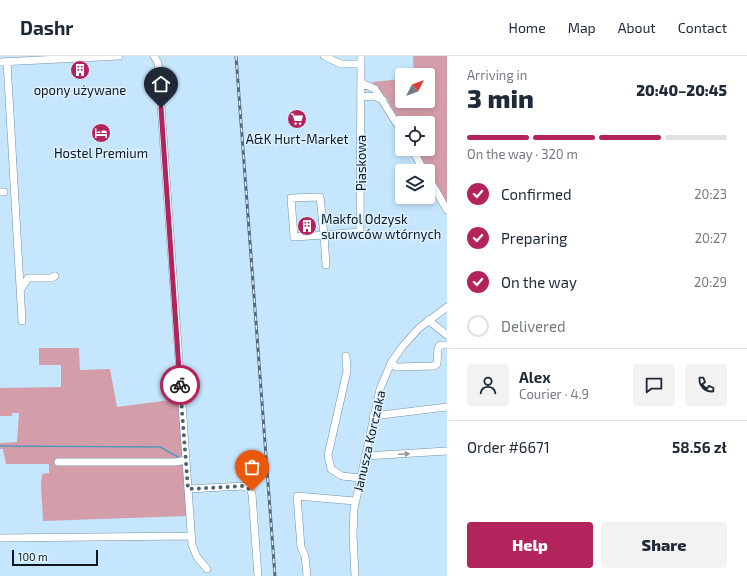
<!DOCTYPE html>
<html lang="en">
<head>
<meta charset="utf-8">
<style>
  body { margin:0; font-family:"Exo 2",sans-serif; background:#f2f2f3; color:#1f2937; height:100vh; display:flex; flex-direction:column; font-size:15px; white-space:nowrap }
  * { box-sizing:border-box; margin:0 }
  p { font-size:13px; color:#747a83 }
  .icon { flex:none; width:22px; height:22px; fill:none; stroke:currentColor; stroke-width:2; stroke-linecap:round; stroke-linejoin:round }
  .map { position:relative; flex:1; overflow:hidden }
  .side { display:flex; flex-direction:column; background:#fff; width:300px }
  .side>* { flex:none }
  .needle { width:26px; rotate:48deg }
  .buttons { position:absolute; left:395px; top:12px; display:grid; gap:8px }
  .buttons a { display:grid; place-items:center; width:40px; height:40px; border-radius:4px; background:#fff; box-shadow:0 2px 6px #0003; font-size:20px }
  .scale { position:absolute; left:12px; bottom:10px; width:86px; box-sizing:border-box; padding-left:4px; border:2px solid #0d1921; border-top:0; font-size:11px; line-height:14px; white-space:nowrap; color:#0d1921; -webkit-text-stroke:3px #ddf1ff; paint-order:stroke }
  .pin { position:absolute; display:grid; place-items:center; width:34px; height:34px; color:#fff; margin:-41px -17px; border-radius:50% 50% 50% 0; rotate:-45deg; box-shadow:0 0 4px #0007 }
  .pin .icon { rotate:45deg }
  .courier { position:absolute; display:grid; place-items:center; width:40px; height:40px; margin:-20px; border:3px solid #b2245b; border-radius:50%; background:#fff; color:#222; box-shadow:0 1px 5px #0007 }
  .head em { font-style:normal; font-weight:800 }
  .head div { display:flex; flex-direction:column-reverse }
  .head { display:flex; align-items:center; justify-content:space-between; height:68px; padding:0 20px }
  h1 { font-size:26px; font-weight:800; line-height:30px }
  .bar { display:grid; grid-template-columns:repeat(4,1fr); gap:6px 4px; align-content:center; height:48px; padding:0 20px }
  .bar i { height:5px; border-radius:3px; background:#e0e1e3 }
  .bar .on { background:#b2245b }
  .bar p { grid-column:span 4 }
  .line { display:flex; align-items:center; gap:10px; padding:0 20px; border-top:1px solid #e0e1e3 }
  .line div { flex:1 }
  .round { display:grid; place-items:center; flex:none; width:42px; height:42px; border-radius:4px; background:#f2f2f3 }
  ol { padding:0 20px; list-style:none }
  li { display:flex; align-items:center; gap:12px; height:44px }
  li p { margin-inline-start:auto }
  li .icon { padding:4px; border-radius:50%; background:#b2245b; color:#fff; stroke-width:4 }
  li:last-child { color:#747a83 }
  li i { width:22px; height:22px; border:2px solid #e0e1e3; border-radius:50% }
  .cta { display:flex; gap:8px; margin-top:auto; padding:8px 20px }
  .cta a { flex:1; height:46px; border-radius:4px; background:#b2245b; color:#fff; font-size:16px; font-weight:800; line-height:46px; text-align:center }
  .cta a+a { background:#f2f2f3; color:#1f2937 }
  header { display:flex; align-items:center; gap:24px; box-sizing:border-box; height:56px; padding:0 20px; background:#fff; border-bottom:1px solid #e0e1e3 }
  header strong { font-size:19px }
  nav { display:flex; gap:22px; margin-inline-start:auto; font-size:14px }
  main { display:flex; flex:1; min-height:0 }
  .map>svg:first-child { display:block }
</style>
</head>
<body>
<header>
<strong>Dashr</strong>
<nav><a>Home</a><a>Map</a><a>About</a><a>Contact</a></nav>
</header>
<main>
<div class="map">
<svg width="447" height="520" viewBox="0 0 447 520">
  <rect width="100%" height="100%" fill="#c5e6fd"/>
  <!-- green -->
  <path fill="#d39eaa" d="M413 0H447V147L416 93H428V67H402V69L385 40 372 26 402 23V45H428V19H414Z
    M39 292H79L80 314 110 313 117 351 178 343 187 460 43 465 41 429 42 418 49 417V408H6L3 393H0V387L17 386 19 357H12V360H0V332L61 331V309H39Z"/>
  <g fill="none" stroke-linecap="round" stroke-linejoin="round">
    <!-- stream -->
    <path stroke="#5a96bb" stroke-width="1.5" d="M0 390 160 391 178 401"/>
    <defs>
      <path id="minor" d="M154 0 158 7 192 489 197 501 207 513
        M324 0 341 8H361
        M0 6 119 0
        M7 6 22 265
        M361 27 375 33 402 76
        M361 41 374 40 383 44
        M412 93 424 115
        M428 121 447 154
        M0 136H4
        M326 209 324 179 294 181 291 142 320 141 324 179 360 176 361 0
        M21 233 28 222H51L55 220
        M428 264 447 279
        M346 300 347 315 328 399 331 413 342 420 360 422
        M391 307 396 311 434 310 437 308 438 292 440 289H447
        M373 360 447 351
        M365 400 447 395
        M58 406H176L186 404
        M188 433 244 430 250 433 252 438 258 520
        M0 482 191 480
        M307 520 305 500 301 491 297 440 355 445
        M355 520 353 478 354 453 380 333 391 307 402 291 419 272 447 251"/>
    </defs>
    <!-- minor casing -->
    <use href="#minor" stroke="#7292a6" stroke-width="8"/>
    <!-- minor -->
    <use href="#minor" stroke="#fff" stroke-width="7"/>
    <defs>
      <path id="rail" d="M236 0 275 520"/>
    </defs>
    <!-- rail casing -->
    <use href="#rail" stroke="#556977" stroke-width="3"/>
    <!-- rail -->
    <use href="#rail" stroke="#ddf1ff" stroke-width="1.5" stroke-dasharray="4.5" stroke-linecap="butt"/>
  </g>
  <!-- one-way arrows -->
  <defs><path id="oneway-solid" d="M-6-.8H1V-3.2L6.5 0L1 3.2V.8H-6Z"/></defs>
  <use fill="#92989b" href="#oneway-solid" transform="translate(404 398) rotate(-3)"/>
  <g fill="none" stroke-linecap="round" stroke-linejoin="round">
    <!-- done -->
    <path stroke="#4d616e" stroke-width="4" stroke-dasharray="0 7.2" d="M180 329 188 433 244 430 252 435"/>
    <!-- route -->
    <path stroke="#b2245b" stroke-width="5" d="M161 52 180 329"/>
  </g>
  <!-- icons -->
  <defs>
    <symbol id="building-disc" viewBox="-11 -11 22 22"><circle r="9.5" fill="#b2245b" stroke="#ddf1ff"/><path d="M-4-6H4V6H1V3H-1V6H-4ZM-2.5-4.3h1.7v1.8h-1.7ZM.8-4.3h1.7v1.8H.8ZM-2.5-1h1.7V.8h-1.7ZM.8-1h1.7V.8H.8Z" fill="#fff"/></symbol>
    <symbol id="supermarket-disc" viewBox="-11 -11 22 22"><circle r="9.5" fill="#b2245b" stroke="#ddf1ff"/><path d="M-6-5.5h2.5l.6 2H6L4.5 2H-2.5L-4.4-4H-6ZM-1.5 3.2a1.3 1.3 0 1 0 .1 0ZM3 3.2a1.3 1.3 0 1 0 .1 0Z" fill="#fff"/></symbol>
    <symbol id="hotel-disc" viewBox="-11 -11 22 22"><circle r="9.5" fill="#b2245b" stroke="#ddf1ff"/><path d="M-6-4.5h1.5V1H6V5H4.5V3h-9V5H-6ZM-4 0a1.8 1.8 0 1 1 3.6 0ZM.5 0V-2.5h3Q6-2.5 6 0Z" fill="#fff"/></symbol>
  </defs>
  <g fill-rule="evenodd">
    <use href="#building-disc" x="69" y="3" width="22" height="22"/>
    <use href="#supermarket-disc" x="286" y="52" width="22" height="22"/>
    <use href="#hotel-disc" x="90" y="66" width="22" height="22"/>
    <use href="#building-disc" x="296" y="159" width="22" height="22"/>
  </g>
  <g text-anchor="middle" stroke-width="3" stroke-linejoin="round" paint-order="stroke">
    <!-- poi labels -->
    <g font-size="13" fill="#0d1921" stroke="#ddf1ff">
      <text x="80" y="39">opony używane</text>
      <text x="297" y="88">A&amp;K Hurt-Market</text>
      <text x="101" y="102">Hostel Premium</text>
      <text x="321" y="168" text-anchor="start">Makfol Odzysk<tspan x="321" dy="15">surowców wtórnych</tspan></text>
    </g>
    <!-- street labels -->
    <g font-size="13" fill="#0d1921" stroke="#ddf1ff">
      <text transform="translate(361 107) rotate(-90)" y="5">Piaskowa</text>
      <text transform="translate(369 385) rotate(-77)" y="5">Janusza Korczaka</text>
    </g>
  </g>
</svg>
<div class="buttons">
<a><svg class="needle" viewBox="-14 -14 28 28"><path d="M0-13l5 13h-10z" fill="#e53935"/><path d="M0 13l5-13h-10z" fill="#747a83"/></svg></a>
<a><svg class="icon" aria-label="locate" viewBox="0 0 24 24"><circle cx="12" cy="12" r="6"/><path d="M12 2v4M12 18v4M2 12h4M18 12h4"/></svg></a>
<a><svg class="icon" aria-label="layers" viewBox="0 0 24 24"><path d="M12 4l9 5-9 5-9-5zM3 14l9 5 9-5"/></svg></a>
</div>
<div class="scale">100 m</div>
<div class="pin" style="left:252px;top:435px;background:#ea580c"><svg class="icon" aria-label="bag" viewBox="0 0 24 24"><path d="M5 8h14l-1 12H6zM9 8a3 3 0 0 1 6 0"/></svg></div>
<div class="pin" style="left:161px;top:52px;background:#1f2937"><svg class="icon" aria-label="home" viewBox="0 0 24 24"><path d="M3 11l9-7 9 7M6 9v11h12V9"/></svg></div>
<div class="courier" style="left:180px;top:329px"><svg class="icon" aria-label="bike" viewBox="0 0 24 24"><circle cx="6" cy="16" r="4"/><circle cx="18" cy="16" r="4"/><path d="M6 16l4-8h5l3 8M10 8l3 8H6M13 5h3"/></svg></div>
</div>
<section class="side">
<div class="head"><div><h1>3 min</h1><p>Arriving in</p></div><em>20:40–20:45</em></div>
<div class="bar"><i class="on"></i><i class="on"></i><i class="on"></i><i></i><p>On the way · 320 m</p></div>
<ol>
<li><svg class="icon" aria-label="check" viewBox="0 0 24 24"><path d="M5 12l5 5 9-10"/></svg>Confirmed<p>20:23</p></li>
<li><svg class="icon" aria-label="check" viewBox="0 0 24 24"><path d="M5 12l5 5 9-10"/></svg>Preparing<p>20:27</p></li>
<li><svg class="icon" aria-label="check" viewBox="0 0 24 24"><path d="M5 12l5 5 9-10"/></svg>On the way<p>20:29</p></li>
<li><i></i>Delivered</li>
</ol>
<div class="line" style="height:72px"><a class="round"><svg class="icon" aria-label="person" viewBox="0 0 24 24"><circle cx="12" cy="8" r="4"/><path d="M4 21q1-7 8-7t8 7"/></svg></a><div><b>Alex</b><p>Courier · 4.9</p></div><a class="round"><svg class="icon" aria-label="chat" viewBox="0 0 24 24"><path d="M4 5h16v11H9l-5 4z"/></svg></a><a class="round"><svg class="icon" aria-label="phone" viewBox="0 0 24 24"><path d="M5 4h4l2 5-3 2q2 4 5 5l2-3 5 2v4C11 20 4 13 5 4z"/></svg></a></div>
<div class="line" style="height:52px"><div>Order #6671</div><b>58.56 zł</b></div>
<div class="cta"><a>Help</a><a>Share</a></div>
</section>
</main>
</body>
</html>
